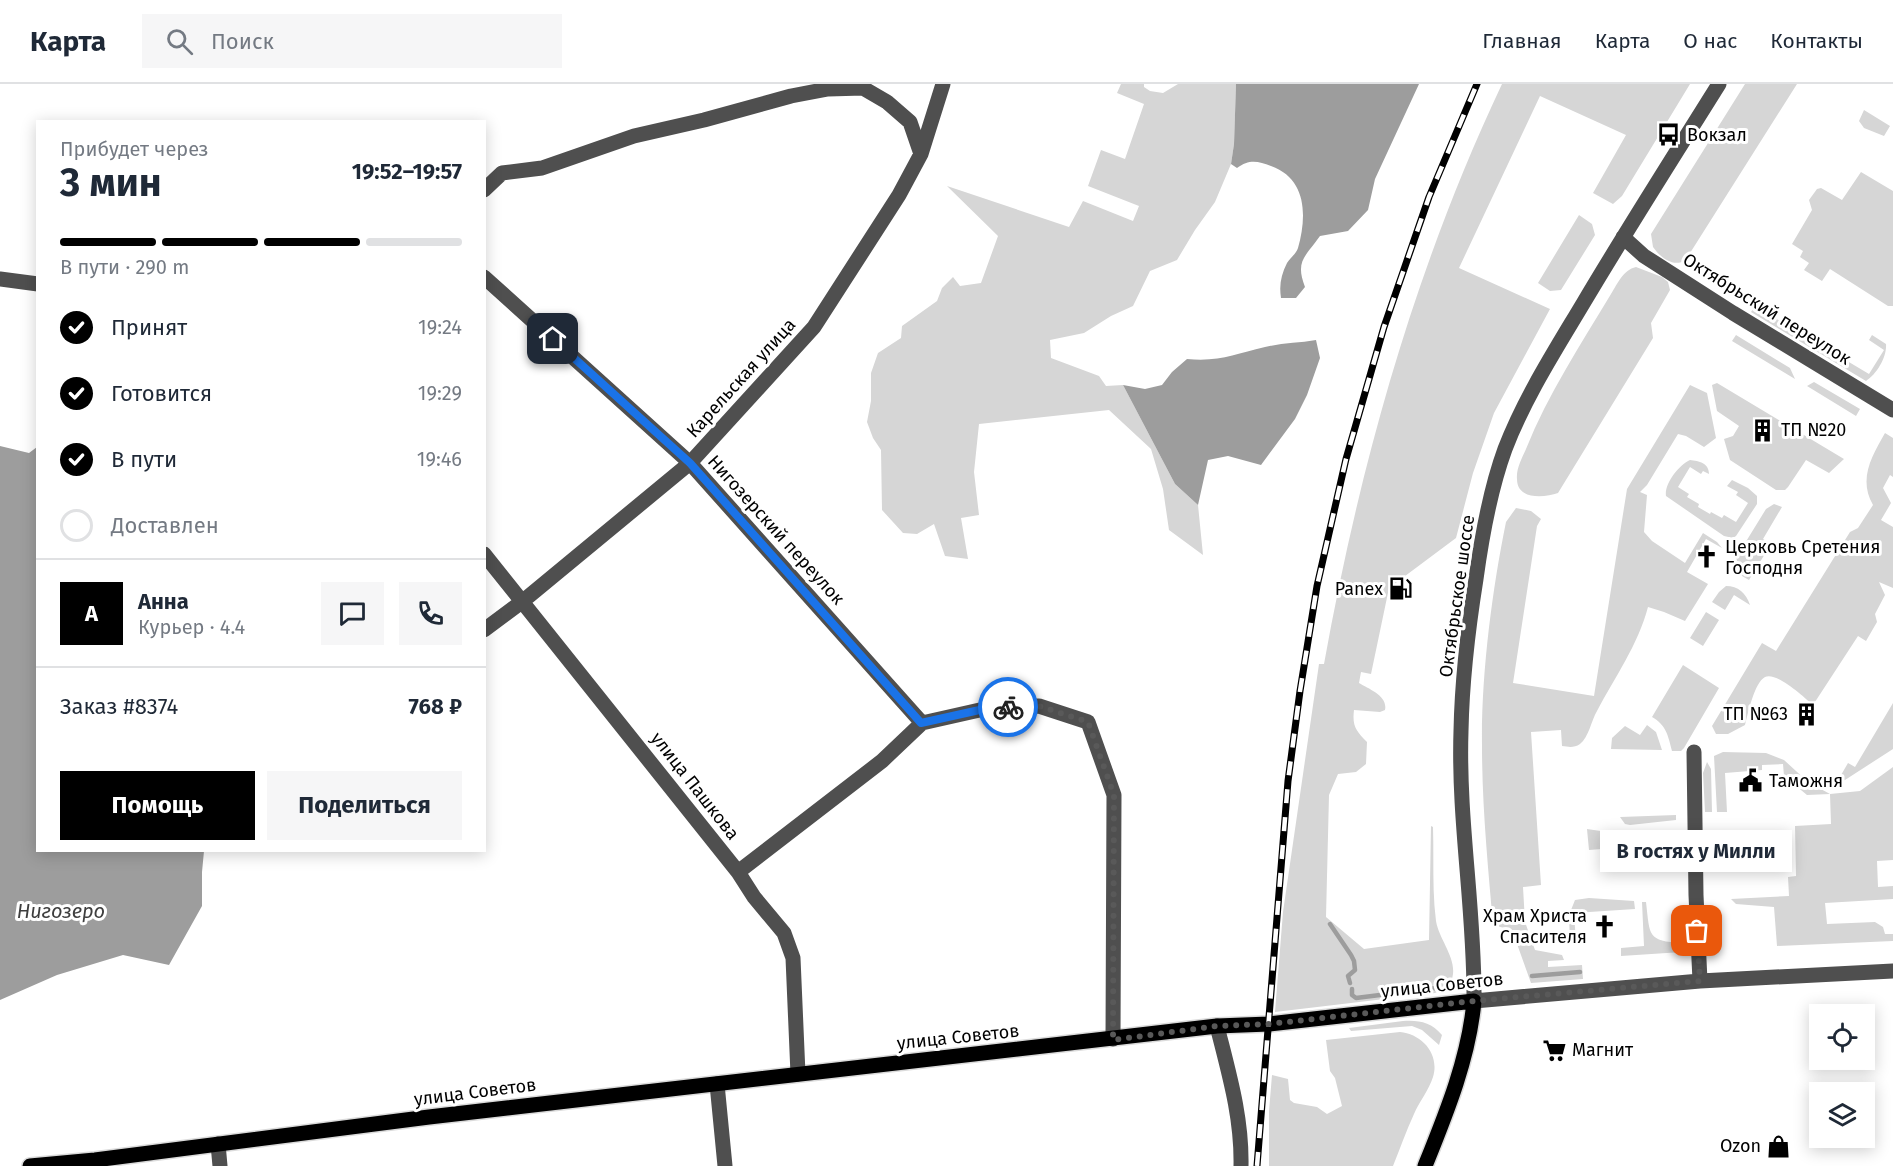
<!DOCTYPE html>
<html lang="ru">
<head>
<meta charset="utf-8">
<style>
  body { margin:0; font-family:"Fira Sans",sans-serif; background:#f6f6f7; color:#1f2937; height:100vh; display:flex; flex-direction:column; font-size:22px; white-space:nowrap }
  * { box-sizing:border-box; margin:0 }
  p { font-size:20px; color:#747a83 }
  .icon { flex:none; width:33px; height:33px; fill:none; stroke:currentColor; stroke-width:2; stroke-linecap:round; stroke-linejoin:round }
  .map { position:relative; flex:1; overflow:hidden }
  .drawer { position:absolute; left:36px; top:36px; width:450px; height:732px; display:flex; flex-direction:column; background:#fff; border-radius:0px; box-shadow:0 3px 15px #0003 }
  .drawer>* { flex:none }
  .buttons { position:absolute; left:1809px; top:920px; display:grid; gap:12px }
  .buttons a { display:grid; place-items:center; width:66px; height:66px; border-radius:0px; background:#fff; box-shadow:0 3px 15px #0003; font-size:30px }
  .pin { position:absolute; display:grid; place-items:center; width:51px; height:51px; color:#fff; margin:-26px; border-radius:12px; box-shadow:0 3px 9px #0006 }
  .courier { position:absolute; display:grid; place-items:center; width:60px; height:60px; margin:-30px; border:4px solid #1a73e8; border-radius:50%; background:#fff; color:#222; box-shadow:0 2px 8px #0007 }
  .bubble { position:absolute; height:42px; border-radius:0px; background:#fff; box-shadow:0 3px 15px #0003; font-size:20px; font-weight:700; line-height:42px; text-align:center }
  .headline em { font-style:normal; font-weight:700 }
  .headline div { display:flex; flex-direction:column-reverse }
  .headline { display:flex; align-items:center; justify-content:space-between; height:102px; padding:0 24px }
  h1 { font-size:39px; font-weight:700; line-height:45px }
  .bar { display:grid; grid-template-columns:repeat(4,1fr); gap:9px 6px; align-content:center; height:72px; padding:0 24px }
  .bar i { height:8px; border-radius:4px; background:#e0e1e3 }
  .bar .current { background:#000 }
  .bar p { grid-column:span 4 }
  .line { display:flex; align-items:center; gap:15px; padding:0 24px; border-top:2px solid #e0e1e3 }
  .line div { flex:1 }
  .round { display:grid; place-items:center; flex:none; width:63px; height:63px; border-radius:0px; background:#f6f6f7 }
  ol { padding:0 24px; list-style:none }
  li { display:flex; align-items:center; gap:18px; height:66px }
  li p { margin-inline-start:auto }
  li .icon { padding:6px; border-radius:50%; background:#000; color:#fff; stroke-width:4 }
  li:last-child { color:#747a83 }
  li i { width:33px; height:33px; border:3px solid #e0e1e3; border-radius:50% }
  .action { display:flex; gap:12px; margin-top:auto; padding:12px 24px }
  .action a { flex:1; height:69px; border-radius:0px; background:#000; color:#fff; font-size:24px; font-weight:700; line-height:69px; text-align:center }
  .action a+a { background:#f6f6f7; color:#1f2937 }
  header { display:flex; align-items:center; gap:36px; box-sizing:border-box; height:84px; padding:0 30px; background:#fff; border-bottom:2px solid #e0e1e3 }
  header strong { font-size:28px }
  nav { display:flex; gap:33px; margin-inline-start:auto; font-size:21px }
  .search { width:420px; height:54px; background:#f6f6f7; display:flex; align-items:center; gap:15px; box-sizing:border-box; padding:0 21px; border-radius:0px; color:#747a83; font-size:22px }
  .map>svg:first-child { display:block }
</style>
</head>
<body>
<header>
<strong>Карта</strong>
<div class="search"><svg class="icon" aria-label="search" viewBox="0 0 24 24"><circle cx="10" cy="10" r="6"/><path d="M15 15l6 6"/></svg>Поиск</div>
<nav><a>Главная</a><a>Карта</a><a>О нас</a><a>Контакты</a></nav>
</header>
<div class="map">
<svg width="1893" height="1082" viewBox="0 0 1893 1082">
  <rect width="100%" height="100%" fill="#fff"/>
  <!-- green -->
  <path fill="#d6d6d6" d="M1121 0H1144V3L1150 7 1163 9 1178 0H1236L1234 60 1231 80 1215 118 1195 146 1177 176 1150 187 1133 222 1111 232 1084 249 1050 256 1051 274 1099 292 1106 302 1123 301 1175 400 1198 421 1203 471 1169 446 1163 405 1151 365 1109 326 979 340 974 388 979 431 961 434 968 475 945 472 934 440 917 450 903 449 882 426 881 366 873 354 867 338 871 317V289L878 269 901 254 902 242 937 217 942 204 953 193 960 202 981 199 998 152 947 102 1069 143 1083 117 1133 137 1139 122 1088 102 1101 66 1125 75 1144 20 1117 9Z
    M1502 0H1690L1622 112 1613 120 1593 109 1626 51 1540 12 1459 184 1550 225 1494 329 1473 389 1456 454 1389 504 1371 590 1361 588 1359 599C1369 605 1388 612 1385 626L1380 628 1354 626C1352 642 1356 647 1367 658L1366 680 1356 688 1338 690 1329 711 1326 833 1364 865 1429 856 1431 742 1433 743C1434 774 1432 806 1436 837 1439 855 1455 872 1453 890 1452 901 1444 905 1435 909L1275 928 1283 828 1319 580H1324C1360 380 1415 184 1502 0Z
    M1745 0H1797L1685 177C1672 183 1660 173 1653 163L1651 150Z
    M1864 26 1890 42 1884 52 1864 44 1859 37Z
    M1861 88 1893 107V222H1888L1830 185 1822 197 1804 186 1809 179 1800 173 1803 167 1792 160 1812 126 1809 116 1817 105 1821 104 1842 116Z
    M1579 131 1592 140 1595 151 1561 206 1550 207 1538 199Z
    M1636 183 1662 193 1668 198 1670 206 1651 239 1653 254 1558 409C1544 414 1517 416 1517 395 1516 385 1522 374 1526 365 1548 310 1581 260 1611 210 1618 199 1623 186 1636 183Z
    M1755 222 1869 290 1884 266 1869 256 1872 251 1886 260C1887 273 1877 290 1866 297L1751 228Z
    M1736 251 1790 284 1795 295 1732 257Z
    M1814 298 1860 325 1856 332 1807 302Z
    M1717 299 1844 375 1829 389 1806 376 1788 403 1785 406H1776L1730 376 1724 355 1733 352 1739 342 1717 327 1712 301Z
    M1690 301 1707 309 1716 354 1704 363 1686 352 1678 350 1647 401 1640 408 1647 411 1644 448 1652 457 1685 479 1703 449 1717 458 1722 464 1706 455 1687 488 1708 500 1685 537 1664 528 1648 523C1638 561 1615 593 1597 627 1591 637 1589 653 1580 660 1574 664 1569 663 1562 662L1561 646 1531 648 1541 801 1523 803 1525 838 1535 866 1562 871 1564 876 1548 877V883L1582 881 1583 895 1531 899 1512 846 1493 841C1488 782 1482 722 1482 662 1481 592 1492 506 1506 438L1516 424 1531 427 1541 435 1537 442 1513 599 1594 612 1627 405Z
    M1885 349 1893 354V393L1890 391 1883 404 1891 419 1881 436 1893 443V504L1879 498 1885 511 1875 530 1877 538 1866 557 1858 552 1813 621C1805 614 1776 587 1765 593 1754 599 1748 630 1745 641L1728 650H1716L1712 642 1762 559 1776 567 1850 448 1858 444 1873 421C1858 395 1872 372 1885 349Z
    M1690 376C1699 377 1709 379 1709 390L1703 387 1701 390 1690 383 1678 403 1689 410 1687 413 1699 420 1698 423 1710 430 1711 428 1722 434 1724 431 1736 438 1748 419 1736 411 1738 408 1727 402 1732 396 1748 404 1757 412V420L1736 452 1733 454 1724 452 1666 412C1664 400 1679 381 1690 376Z
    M1774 420 1782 423 1763 455 1771 460 1749 496 1735 488 1734 477 1766 425Z
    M1726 502C1738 502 1746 509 1750 521L1734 511 1725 526 1712 518 1719 508Z
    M1706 528 1719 536 1703 562 1690 554Z
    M1683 581 1719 604 1684 664 1681 667H1672C1668 651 1666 641 1652 633Z
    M1893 619V665L1845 696 1837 698 1848 679 1855 683Z
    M1647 641 1656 648 1662 666 1611 665 1612 654 1625 642 1640 651Z
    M1723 668 1766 669 1784 676 1808 698 1830 710 1860 707 1893 683V776L1877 777 1878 803 1893 802V815L1825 819 1827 840 1875 838 1883 843 1885 850H1893V857L1777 862 1774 823 1736 820 1731 815 1789 812 1788 793 1796 792 1795 742 1831 740 1830 710 1807 711 1784 692 1783 680 1762 681V686L1725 689 1727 728H1717L1714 672Z
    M1707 678 1711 685 1712 728H1705L1703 689Z
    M1676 731V736L1630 741 1625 740 1620 733Z
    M1587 745 1614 749V764L1589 766Z
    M1589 814 1634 817 1635 825 1574 829 1576 859H1570L1569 831 1575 816Z
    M1642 818H1646C1650 852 1647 857 1682 859V868L1621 872V864L1644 862Z
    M1403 937C1419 936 1431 938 1442 951L1439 961 1422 946 1412 942 1351 947 1349 944Z
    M1400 948C1422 950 1440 970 1433 993 1429 1006 1419 1018 1414 1030 1406 1047 1400 1065 1393 1082H1269V1027L1272 991 1288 995 1290 1016 1294 1019 1317 1023 1327 1030 1342 1022 1335 994 1330 987 1326 956Z"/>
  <!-- water -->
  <path fill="#9d9d9d" d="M1236 0H1419L1375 95 1368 126 1348 147 1320 152C1305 173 1295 177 1305 203L1296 214H1281C1279 201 1281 191 1287 179 1290 174 1296 170 1298 164 1307 132 1307 95 1271 82 1258 77 1249 75 1237 84L1231 80 1234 60Z
    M1316 256 1320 274 1307 311 1295 335 1261 381 1228 372 1208 376 1198 421 1175 400 1123 301 1145 305 1162 301 1172 288 1187 275C1220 278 1235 270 1265 263 1281 259 1299 259 1316 256Z
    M0 362 29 369 37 363 38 766 204 767 202 788V822L169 881 123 871 57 891 0 916Z"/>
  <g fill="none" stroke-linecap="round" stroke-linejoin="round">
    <!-- stream -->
    <path stroke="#9d9d9d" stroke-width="4.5" d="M1330 840 1351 871 1354 877 1355 886 1348 892 1350 899
      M1532 892 1580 888
      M1352 905V911L1356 914 1436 904"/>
    <defs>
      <path id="major" d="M30 1082 95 1076 429 1033 1217 942 1269 940 1474 917C1469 974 1446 1030 1425 1082"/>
    </defs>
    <!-- major casing -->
    <use href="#major" stroke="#dbdbdb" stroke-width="18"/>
    <!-- minor -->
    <path stroke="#4f4f4f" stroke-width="15" d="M1719 0C1674 72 1628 144 1584 218 1556 265 1525 313 1505 365 1490 406 1482 451 1476 495 1468 545 1462 596 1461 647 1458 737 1475 827 1474 917L1700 897 1893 887
      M484 106 502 89 542 84 634 52 704 36 791 12 828 5 863 4 887 18 910 38 921 70
      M1623 153 1644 172 1733 229 1893 326
      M484 193 690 379 922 639
      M0 195 38 200
      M484 470 738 788 754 813 784 849 793 874 798 990
      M484 546 523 517 690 379 814 243 899 111 921 70 943 0
      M1694 668 1696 811 1700 897
      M738 788 882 677 922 639 993 623 1039 622 1088 638 1114 711 1113 955
      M1217 942C1229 990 1242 1033 1241 1082
      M717 1000 725 1082
      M218 1060 220 1082"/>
    <!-- major -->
    <use href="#major" stroke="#000" stroke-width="15"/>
    <defs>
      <path id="rail" d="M1257 1082 1288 697 1300 607 1317 502 1346 375 1384 243 1429 113 1477 0"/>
    </defs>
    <!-- rail casing -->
    <use href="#rail" stroke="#000" stroke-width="7"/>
    <!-- rail -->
    <use href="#rail" stroke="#fff" stroke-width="4.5" stroke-dasharray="14" stroke-linecap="butt"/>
  </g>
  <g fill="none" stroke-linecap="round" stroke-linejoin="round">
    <!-- done -->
    <path stroke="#595959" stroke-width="6" stroke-dasharray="0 10.8" d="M1008 623 1039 622 1088 638 1114 711 1113 956 1217 942 1269 940 1474 917 1700 897 1697 847"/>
    <!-- route -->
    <path stroke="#1a73e8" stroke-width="8" d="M553 255 690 379 921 639 993 623H1008"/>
  </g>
  <!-- icons -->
  <defs>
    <symbol id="bus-bare" viewBox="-9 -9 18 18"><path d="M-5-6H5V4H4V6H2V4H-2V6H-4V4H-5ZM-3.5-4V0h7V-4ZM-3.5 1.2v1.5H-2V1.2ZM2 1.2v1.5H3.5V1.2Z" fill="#000" stroke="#fff" stroke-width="2.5" paint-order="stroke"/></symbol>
    <symbol id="building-bare" viewBox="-9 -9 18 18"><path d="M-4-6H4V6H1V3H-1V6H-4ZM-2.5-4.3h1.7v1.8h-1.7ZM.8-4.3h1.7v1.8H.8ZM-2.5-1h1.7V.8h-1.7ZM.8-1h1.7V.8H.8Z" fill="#000" stroke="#fff" stroke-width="2.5" paint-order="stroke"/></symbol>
    <symbol id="church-bare" viewBox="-9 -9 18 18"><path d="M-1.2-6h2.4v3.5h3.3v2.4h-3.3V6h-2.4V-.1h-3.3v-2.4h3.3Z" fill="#000" stroke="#fff" stroke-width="2.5" paint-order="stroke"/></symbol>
    <symbol id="fuel-bare" viewBox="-9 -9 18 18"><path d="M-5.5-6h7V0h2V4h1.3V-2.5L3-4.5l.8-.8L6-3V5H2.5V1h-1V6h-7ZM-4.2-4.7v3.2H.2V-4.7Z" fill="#000" stroke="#fff" stroke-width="2.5" paint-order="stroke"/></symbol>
    <symbol id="civic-bare" viewBox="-9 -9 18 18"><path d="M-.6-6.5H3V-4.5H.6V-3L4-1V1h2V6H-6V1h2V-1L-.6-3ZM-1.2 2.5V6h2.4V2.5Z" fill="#000" stroke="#fff" stroke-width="2.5" paint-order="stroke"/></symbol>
    <symbol id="supermarket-bare" viewBox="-9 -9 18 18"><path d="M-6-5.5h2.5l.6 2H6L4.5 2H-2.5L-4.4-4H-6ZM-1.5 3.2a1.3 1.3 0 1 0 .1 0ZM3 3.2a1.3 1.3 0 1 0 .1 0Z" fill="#000" stroke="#fff" stroke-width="2.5" paint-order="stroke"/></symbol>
    <symbol id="shop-bare" viewBox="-9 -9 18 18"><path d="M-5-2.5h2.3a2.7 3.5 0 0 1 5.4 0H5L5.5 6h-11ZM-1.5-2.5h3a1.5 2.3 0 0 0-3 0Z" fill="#000" stroke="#fff" stroke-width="2.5" paint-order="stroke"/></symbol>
  </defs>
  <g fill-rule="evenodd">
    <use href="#bus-bare" x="1652" y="34" width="33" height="33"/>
    <use href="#building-bare" x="1746" y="330" width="33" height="33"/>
    <use href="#church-bare" x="1690" y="456" width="33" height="33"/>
    <use href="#fuel-bare" x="1384" y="488" width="33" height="33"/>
    <use href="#building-bare" x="1790" y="614" width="33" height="33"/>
    <use href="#civic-bare" x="1734" y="680" width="33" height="33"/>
    <use href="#church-bare" x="1588" y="826" width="33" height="33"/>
    <use href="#supermarket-bare" x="1538" y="950" width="33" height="33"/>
    <use href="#shop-bare" x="1762" y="1046" width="33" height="33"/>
  </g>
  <g text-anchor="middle" stroke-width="6" stroke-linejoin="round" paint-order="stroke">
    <!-- poi labels -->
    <g font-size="18" fill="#000" stroke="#fff" text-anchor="start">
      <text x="1687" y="57">Вокзал</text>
      <text x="1781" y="352">ТП №20</text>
      <text x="1725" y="469">Церковь Сретения<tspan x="1725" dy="21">Господня</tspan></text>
      <text x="1383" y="511" text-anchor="end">Panex</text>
      <text x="1788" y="636" text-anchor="end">ТП №63</text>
      <text x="1769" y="703">Таможня</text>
      <text x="1587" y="838" text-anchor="end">Храм Христа<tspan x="1587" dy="21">Спасителя</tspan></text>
      <text x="1572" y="972">Магнит</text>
      <text x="1761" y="1068" text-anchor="end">Ozon</text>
    </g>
    <!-- street labels -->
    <g font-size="18" fill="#000" stroke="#fff">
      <text transform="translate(1767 225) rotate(32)" y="6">Октябрьский переулок</text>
      <text transform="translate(741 294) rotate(-48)" y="6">Карельская улица</text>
      <text transform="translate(776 446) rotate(48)" y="6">Нигозерский переулок</text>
      <text transform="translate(1457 512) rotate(-82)" y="6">Октябрьское шоссе</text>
      <text transform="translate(695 702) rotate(52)" y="6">улица Пашкова</text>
      <text transform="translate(1442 901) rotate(-6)" y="6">улица Советов</text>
      <text transform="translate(958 953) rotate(-6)" y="6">улица Советов</text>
      <text transform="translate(475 1008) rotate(-7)" y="6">улица Советов</text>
    </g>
    <!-- water labels -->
    <g font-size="20" font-style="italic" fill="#3e3e3e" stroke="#fff">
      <text x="61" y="834">Нигозеро</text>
    </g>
  </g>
</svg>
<div class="buttons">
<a><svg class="icon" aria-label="locate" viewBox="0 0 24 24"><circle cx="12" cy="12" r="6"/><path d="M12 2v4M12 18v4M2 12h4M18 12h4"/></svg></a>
<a><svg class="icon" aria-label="layers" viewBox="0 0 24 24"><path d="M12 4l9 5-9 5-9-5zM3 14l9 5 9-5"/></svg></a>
</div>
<div class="pin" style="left:1697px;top:847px;background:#ea580c"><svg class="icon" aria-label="bag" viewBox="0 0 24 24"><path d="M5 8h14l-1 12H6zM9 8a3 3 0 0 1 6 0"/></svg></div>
<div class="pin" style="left:553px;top:255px;background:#1f2937"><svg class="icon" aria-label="home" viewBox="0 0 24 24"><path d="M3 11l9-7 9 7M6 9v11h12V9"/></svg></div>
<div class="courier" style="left:1008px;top:623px"><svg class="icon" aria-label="bike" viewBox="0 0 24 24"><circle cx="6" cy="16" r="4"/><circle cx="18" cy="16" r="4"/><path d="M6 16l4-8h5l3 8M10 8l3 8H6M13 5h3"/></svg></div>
<div class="bubble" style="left:1600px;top:746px;width:192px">В гостях у Милли</div>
<section class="drawer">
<div class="headline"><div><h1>3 мин</h1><p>Прибудет через</p></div><em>19:52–19:57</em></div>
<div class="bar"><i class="current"></i><i class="current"></i><i class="current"></i><i></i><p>В пути · 290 m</p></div>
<ol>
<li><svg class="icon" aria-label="check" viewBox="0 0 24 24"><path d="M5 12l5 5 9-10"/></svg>Принят<p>19:24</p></li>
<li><svg class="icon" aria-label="check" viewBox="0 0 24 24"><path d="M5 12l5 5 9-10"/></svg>Готовится<p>19:29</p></li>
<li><svg class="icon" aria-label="check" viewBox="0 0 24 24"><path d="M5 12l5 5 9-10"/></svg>В пути<p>19:46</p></li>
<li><i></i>Доставлен</li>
</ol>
<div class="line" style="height:108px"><b class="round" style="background:#000;color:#fff">А</b><div><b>Анна</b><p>Курьер · 4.4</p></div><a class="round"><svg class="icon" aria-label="chat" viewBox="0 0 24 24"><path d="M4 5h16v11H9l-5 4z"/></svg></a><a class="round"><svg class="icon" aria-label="phone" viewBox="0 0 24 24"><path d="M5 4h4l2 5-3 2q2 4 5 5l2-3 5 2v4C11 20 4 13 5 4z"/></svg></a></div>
<div class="line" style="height:78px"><div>Заказ #8374</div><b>768 ₽</b></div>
<div class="action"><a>Помощь</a><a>Поделиться</a></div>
</section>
</div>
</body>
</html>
